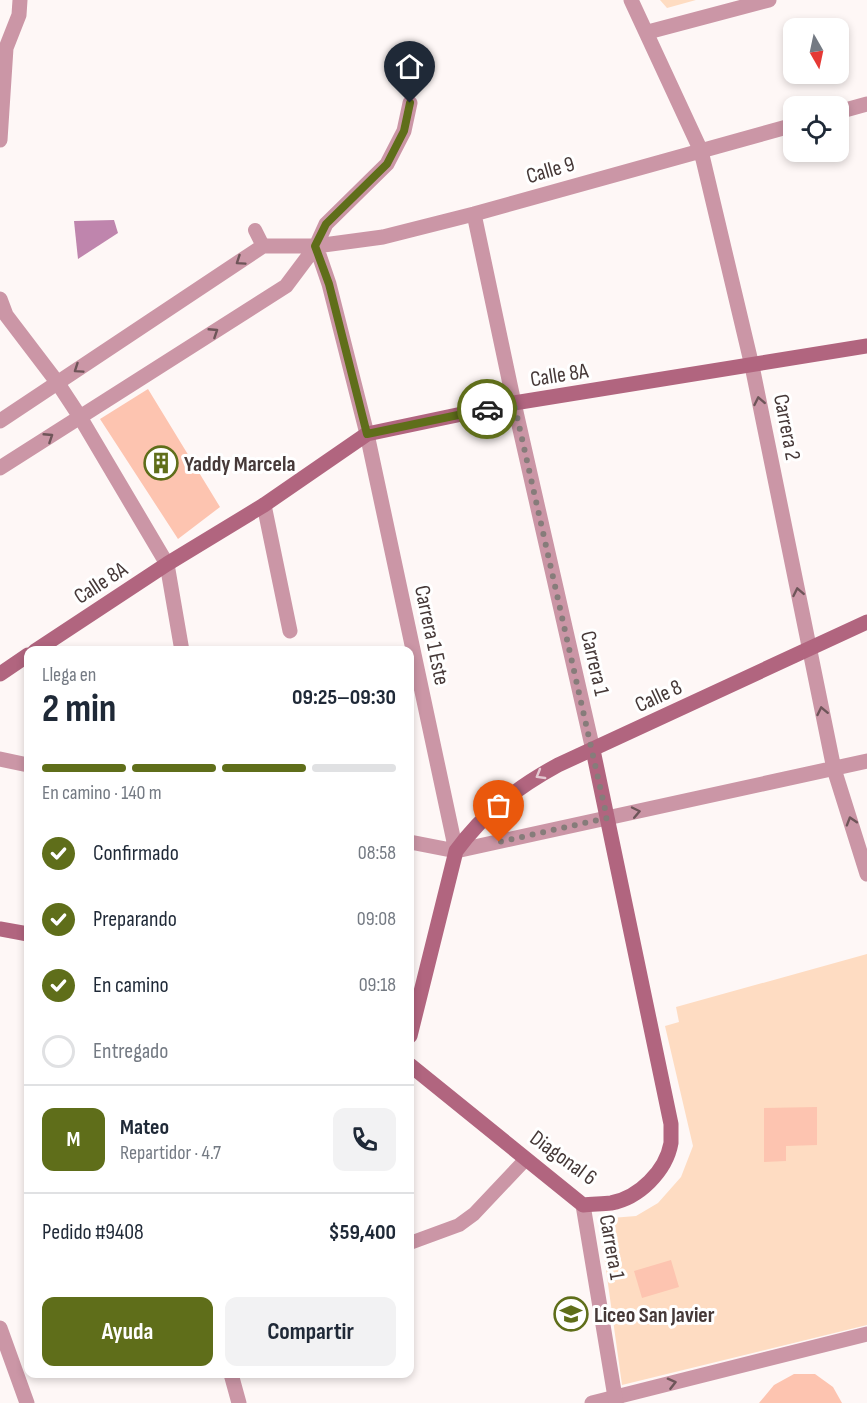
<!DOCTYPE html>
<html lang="es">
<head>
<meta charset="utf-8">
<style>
  body { margin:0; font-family:"Sofia Sans Condensed",sans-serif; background:#f2f2f3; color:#1f2937; height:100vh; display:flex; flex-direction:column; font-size:22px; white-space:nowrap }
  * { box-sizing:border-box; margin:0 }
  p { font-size:20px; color:#747a83 }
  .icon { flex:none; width:33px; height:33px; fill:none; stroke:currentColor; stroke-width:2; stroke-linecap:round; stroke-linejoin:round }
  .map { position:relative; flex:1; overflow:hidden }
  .details { position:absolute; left:24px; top:646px; width:390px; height:732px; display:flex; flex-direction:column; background:#fff; border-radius:12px; box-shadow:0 3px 9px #0003 }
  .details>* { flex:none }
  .needle { width:39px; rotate:171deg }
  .tools { position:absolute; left:783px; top:18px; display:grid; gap:12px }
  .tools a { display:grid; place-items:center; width:66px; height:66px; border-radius:12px; background:#fff; box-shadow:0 3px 9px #0003; font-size:30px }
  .pin { position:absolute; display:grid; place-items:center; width:51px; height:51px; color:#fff; margin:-62px -26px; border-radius:50% 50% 50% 0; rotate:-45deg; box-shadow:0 0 6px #0007 }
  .pin .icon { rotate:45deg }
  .courier { position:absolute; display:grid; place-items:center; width:60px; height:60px; margin:-30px; border:4px solid #5f6e1a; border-radius:50%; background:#fff; color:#222; box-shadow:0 2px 8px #0007 }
  .head em { font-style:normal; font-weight:700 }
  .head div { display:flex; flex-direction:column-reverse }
  .head { display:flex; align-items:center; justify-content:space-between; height:102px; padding:0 18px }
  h1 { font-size:39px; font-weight:700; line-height:45px }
  .bar { display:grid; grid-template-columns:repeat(4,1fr); gap:9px 6px; align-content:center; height:72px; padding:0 18px }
  .bar i { height:8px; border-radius:4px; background:#e0e1e3 }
  .bar .current { background:#5f6e1a }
  .bar p { grid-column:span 4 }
  .line { display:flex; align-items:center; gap:15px; padding:0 18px; border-top:2px solid #e0e1e3 }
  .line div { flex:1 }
  .round { display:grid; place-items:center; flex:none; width:63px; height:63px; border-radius:12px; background:#f2f2f3 }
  ol { padding:0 18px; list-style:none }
  li { display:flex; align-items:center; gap:18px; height:66px }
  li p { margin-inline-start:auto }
  li .icon { padding:6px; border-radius:50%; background:#5f6e1a; color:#fff; stroke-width:4 }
  li:last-child { color:#747a83 }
  li i { width:33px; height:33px; border:3px solid #e0e1e3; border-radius:50% }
  .action { display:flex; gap:12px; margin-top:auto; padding:12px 18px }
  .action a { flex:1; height:69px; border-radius:12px; background:#5f6e1a; color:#fff; font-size:24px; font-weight:700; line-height:69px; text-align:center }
  .action a+a { background:#f2f2f3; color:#1f2937 }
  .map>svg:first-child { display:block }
</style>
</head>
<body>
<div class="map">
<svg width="867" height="1403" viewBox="0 0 867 1403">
  <rect width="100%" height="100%" fill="#fef7f6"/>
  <!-- green -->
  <path fill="#fedcc2" d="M660 0H696L667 8Z
    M867 954V1325L622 1385 599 1219 636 1216 658 1203 681 1177 693 1146 665 1026 679 1022 676 1007Z"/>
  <!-- water -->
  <path fill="#bf85ad" d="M114 220 118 233 78 259 74 221Z"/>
  <!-- building -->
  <path fill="#fdc4b0" d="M148 389 220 507 178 539 100 419Z
    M817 1107V1145L786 1146V1161L764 1162V1108Z
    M671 1260 679 1287 642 1298 634 1271Z
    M794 1374H815L833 1387 842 1403H759L774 1385Z"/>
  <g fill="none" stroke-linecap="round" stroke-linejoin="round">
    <!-- service -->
    <path stroke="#cb96a6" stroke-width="14" d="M255 230 263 246
      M410 1243 459 1225 474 1214 526 1159"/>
    <!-- minor -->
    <path stroke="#cb96a6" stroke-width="15" d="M631 0 701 151 752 366 834 769 867 874
      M648 32 769 0
      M838 112 867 104
      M0 140 6 48 19 15 20 0
      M474 214 514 403 593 750
      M316 246 329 284 367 434 456 851
      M0 299 6 315 57 382 80 417 167 564 182 651
      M0 421 263 246H316L383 237 474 214 794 125
      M0 468 286 286 316 246 326 224 387 164 404 131 410 103
      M264 505 290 631
      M0 759 28 765
      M410 842 456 851 867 761
      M0 1328 27 1403
      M231 1374 239 1403
      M592 1403 867 1334"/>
    <!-- tertiary -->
    <path stroke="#cb96a6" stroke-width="15" d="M583 1205 616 1403"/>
    <!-- secondary -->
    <path stroke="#b1657f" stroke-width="15" d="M35 651 167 564 264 505 367 434 514 403 867 346
      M0 674 28 655
      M0 929 28 934
      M410 1036 456 851C484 813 516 788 558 765L867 622
      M410 1065 583 1205C592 1204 602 1204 611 1203 639 1198 666 1171 671 1143 671 1136 671 1130 671 1124L593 750"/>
  </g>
  <!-- one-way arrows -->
  <defs><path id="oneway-chevron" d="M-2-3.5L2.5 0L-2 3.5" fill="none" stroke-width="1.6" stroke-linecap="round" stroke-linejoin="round" transform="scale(1.5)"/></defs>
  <g stroke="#6e5559">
    <use href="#oneway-chevron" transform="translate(240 261) rotate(146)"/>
    <use href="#oneway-chevron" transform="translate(214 332) rotate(-33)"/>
    <use href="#oneway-chevron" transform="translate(78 369) rotate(146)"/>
    <use href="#oneway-chevron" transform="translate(759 401) rotate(-101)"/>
    <use href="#oneway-chevron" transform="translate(49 437) rotate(-33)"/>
    <use href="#oneway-chevron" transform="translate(798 592) rotate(-101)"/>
    <use href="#oneway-chevron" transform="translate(822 711) rotate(-102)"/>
    <use href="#oneway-chevron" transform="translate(636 812) rotate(-12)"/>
    <use href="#oneway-chevron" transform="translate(851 821) rotate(-107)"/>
    <use href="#oneway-chevron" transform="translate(672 1383) rotate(-14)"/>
  </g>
  <use stroke="#e4c9d2" href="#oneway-chevron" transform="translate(540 775) rotate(150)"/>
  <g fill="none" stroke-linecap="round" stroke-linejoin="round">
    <!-- done -->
    <path stroke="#867c7a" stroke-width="6" stroke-dasharray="0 10.8" d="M487 409 514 403 607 818 499 842"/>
    <!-- route -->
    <path stroke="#5f6e1a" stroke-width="8" d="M410 103 404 131 387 164 326 224 315 246 329 284 367 434 487 409"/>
  </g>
  <!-- icons -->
  <defs>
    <symbol id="building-ring" viewBox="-11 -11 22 22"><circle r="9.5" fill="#fff" stroke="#5f6e1a" stroke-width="1.5"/><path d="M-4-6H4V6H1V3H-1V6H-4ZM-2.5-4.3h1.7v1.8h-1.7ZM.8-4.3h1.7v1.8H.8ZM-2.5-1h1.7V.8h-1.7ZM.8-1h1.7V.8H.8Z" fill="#5f6e1a"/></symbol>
    <symbol id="school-ring" viewBox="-11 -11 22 22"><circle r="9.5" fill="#fff" stroke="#5f6e1a" stroke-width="1.5"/><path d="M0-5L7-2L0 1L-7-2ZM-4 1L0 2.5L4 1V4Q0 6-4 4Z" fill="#5f6e1a"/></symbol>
  </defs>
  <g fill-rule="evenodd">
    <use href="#building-ring" x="142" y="444" width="38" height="38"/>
    <use href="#school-ring" x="552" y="1295" width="38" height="38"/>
  </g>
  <g text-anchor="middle" stroke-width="6" stroke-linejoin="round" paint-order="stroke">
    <!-- street labels -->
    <g font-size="22" fill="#463938" stroke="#fff">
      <text transform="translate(550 169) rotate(-16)" y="8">Calle 9</text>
      <text transform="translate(559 374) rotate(-9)" y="8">Calle 8A</text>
      <text transform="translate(788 427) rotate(79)" y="8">Carrera 2</text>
      <text transform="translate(100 582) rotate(-33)" y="8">Calle 8A</text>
      <text transform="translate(433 635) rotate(78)" y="8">Carrera 1 Este</text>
      <text transform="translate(596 663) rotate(77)" y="8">Carrera 1</text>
      <text transform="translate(658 695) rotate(-25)" y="8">Calle 8</text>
      <text transform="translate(564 1157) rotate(36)" y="8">Diagonal 6</text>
      <text transform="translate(613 1247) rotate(80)" y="8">Carrera 1</text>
    </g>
    <!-- poi labels -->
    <g font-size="22" font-weight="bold" fill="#463938" stroke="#fff" text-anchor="start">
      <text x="184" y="471">Yaddy Marcela</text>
      <text x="594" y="1322">Liceo San Javier</text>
    </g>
  </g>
</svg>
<div class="tools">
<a><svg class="needle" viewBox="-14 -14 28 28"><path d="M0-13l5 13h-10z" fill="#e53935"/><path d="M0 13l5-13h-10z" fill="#747a83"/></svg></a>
<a><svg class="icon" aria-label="locate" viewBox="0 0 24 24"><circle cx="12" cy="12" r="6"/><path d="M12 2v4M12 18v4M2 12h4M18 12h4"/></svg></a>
</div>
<div class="pin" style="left:499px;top:842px;background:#ea580c"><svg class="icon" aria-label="bag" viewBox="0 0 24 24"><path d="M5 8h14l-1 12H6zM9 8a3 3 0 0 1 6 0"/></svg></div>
<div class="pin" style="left:410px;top:103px;background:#1f2937"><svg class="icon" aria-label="home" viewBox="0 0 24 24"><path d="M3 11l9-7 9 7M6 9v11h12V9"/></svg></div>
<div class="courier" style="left:487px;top:409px"><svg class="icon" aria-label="car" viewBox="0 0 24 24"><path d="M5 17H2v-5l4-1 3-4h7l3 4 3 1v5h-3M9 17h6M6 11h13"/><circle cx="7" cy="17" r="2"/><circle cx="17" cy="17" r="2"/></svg></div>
<section class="details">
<div class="head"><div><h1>2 min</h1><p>Llega en</p></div><em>09:25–09:30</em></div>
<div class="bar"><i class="current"></i><i class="current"></i><i class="current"></i><i></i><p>En camino · 140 m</p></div>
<ol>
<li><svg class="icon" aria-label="check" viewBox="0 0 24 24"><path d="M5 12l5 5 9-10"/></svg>Confirmado<p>08:58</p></li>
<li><svg class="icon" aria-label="check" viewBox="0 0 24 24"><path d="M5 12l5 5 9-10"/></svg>Preparando<p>09:08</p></li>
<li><svg class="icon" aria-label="check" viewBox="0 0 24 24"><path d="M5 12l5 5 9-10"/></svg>En camino<p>09:18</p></li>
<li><i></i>Entregado</li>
</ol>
<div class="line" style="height:108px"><b class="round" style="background:#5f6e1a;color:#fff">M</b><div><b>Mateo</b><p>Repartidor · 4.7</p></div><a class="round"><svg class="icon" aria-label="phone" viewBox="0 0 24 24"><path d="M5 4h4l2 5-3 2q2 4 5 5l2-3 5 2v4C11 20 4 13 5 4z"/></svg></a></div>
<div class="line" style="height:78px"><div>Pedido #9408</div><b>$59,400</b></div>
<div class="action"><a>Ayuda</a><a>Compartir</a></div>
</section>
</div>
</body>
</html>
